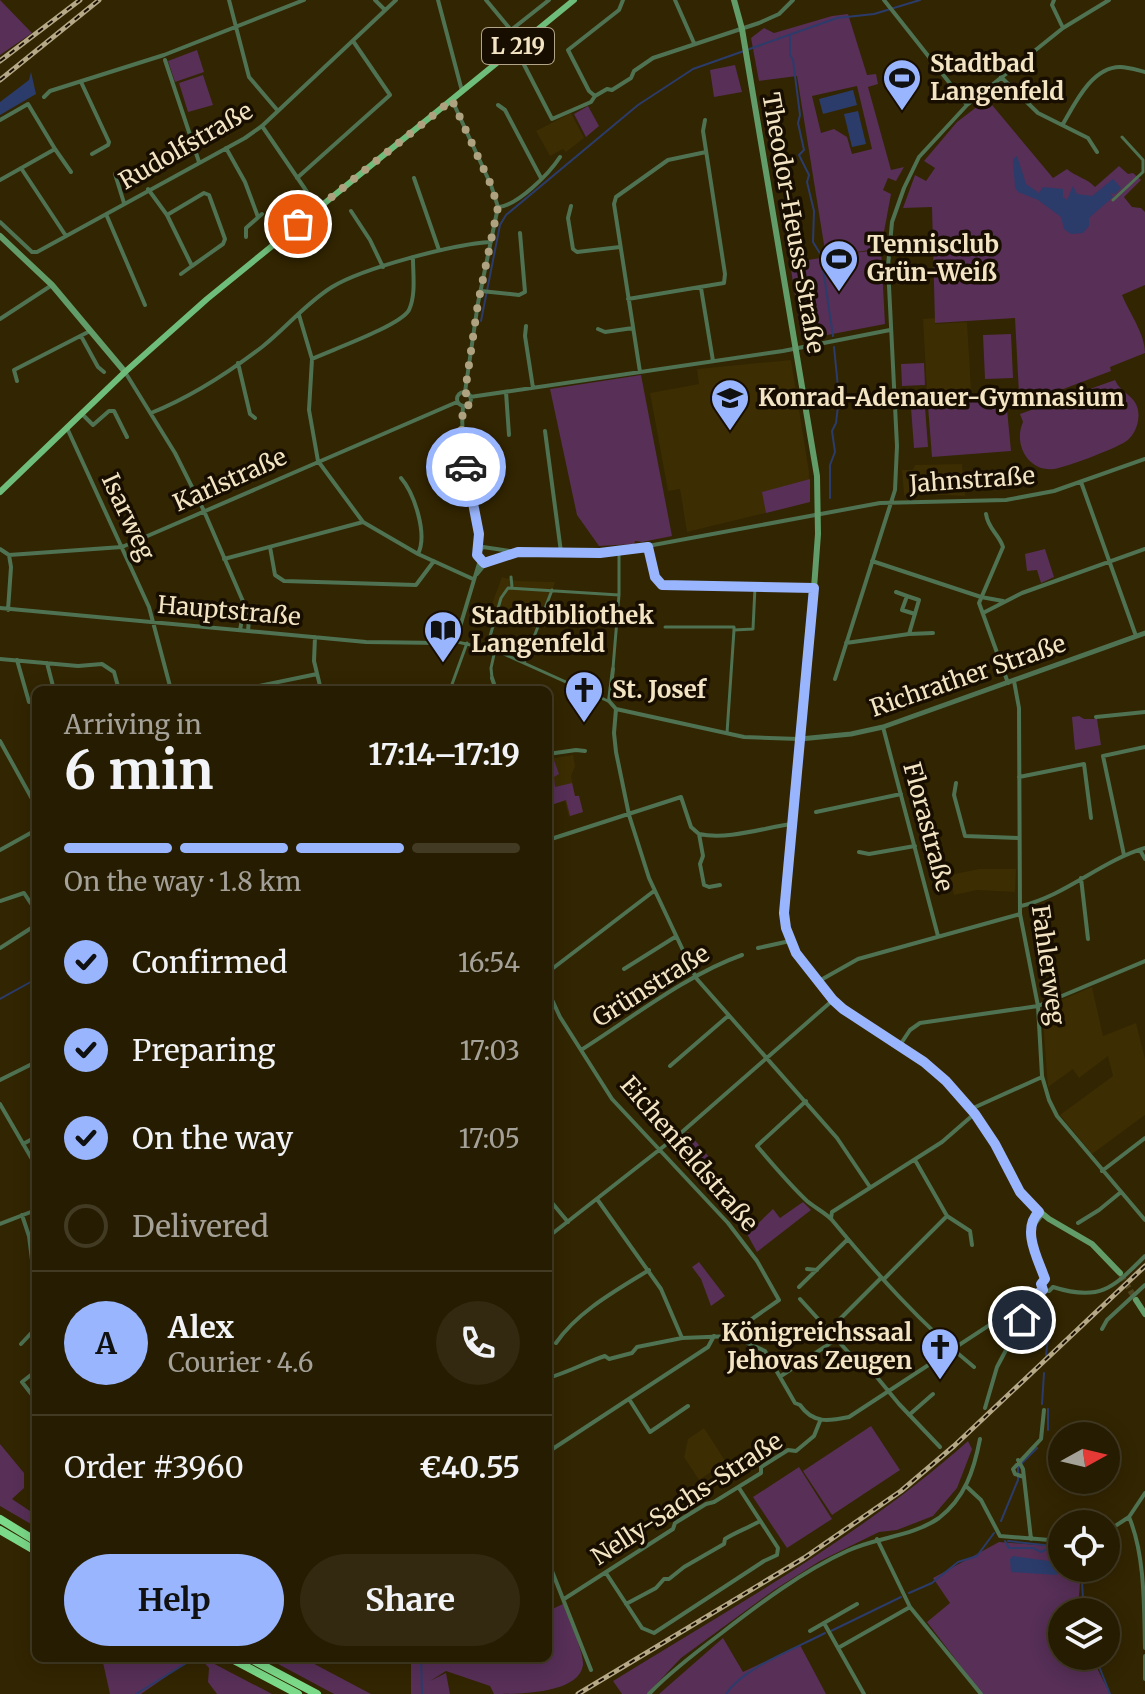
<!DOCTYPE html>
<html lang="en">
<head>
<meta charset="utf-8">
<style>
  body { margin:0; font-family:Merriweather,serif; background:#322910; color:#f1f3f6; height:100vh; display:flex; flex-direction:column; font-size:30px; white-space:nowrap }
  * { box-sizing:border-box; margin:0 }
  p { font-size:26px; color:#a4a199 }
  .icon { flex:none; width:44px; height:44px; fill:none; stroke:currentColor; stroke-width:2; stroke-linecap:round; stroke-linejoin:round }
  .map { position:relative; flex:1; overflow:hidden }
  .details { position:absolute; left:32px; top:686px; width:520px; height:976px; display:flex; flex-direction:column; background:#261c01; border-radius:12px; box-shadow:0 4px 20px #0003,0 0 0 2px #423a23 }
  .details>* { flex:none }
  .needle { width:52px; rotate:82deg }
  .fabs { position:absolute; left:1048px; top:1422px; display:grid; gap:16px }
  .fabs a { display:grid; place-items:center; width:72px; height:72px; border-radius:50%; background:#261c01; box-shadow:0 4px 20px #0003,0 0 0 2px #423a23; font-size:40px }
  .pin { position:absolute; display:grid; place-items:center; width:68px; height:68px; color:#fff; margin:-34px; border:4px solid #fff; border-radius:50%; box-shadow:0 2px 8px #0007 }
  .courier { position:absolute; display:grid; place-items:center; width:80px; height:80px; margin:-40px; border:6px solid #99b5fd; border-radius:50%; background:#fff; color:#222; box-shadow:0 2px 10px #0007 }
  .headline em { font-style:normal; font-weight:700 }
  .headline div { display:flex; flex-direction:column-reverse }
  .headline { display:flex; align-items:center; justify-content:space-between; height:136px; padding:0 32px }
  h1 { font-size:52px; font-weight:700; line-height:60px }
  .bar { display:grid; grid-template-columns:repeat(4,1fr); gap:12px 8px; align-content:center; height:96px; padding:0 32px }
  .bar i { height:10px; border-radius:6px; background:#423a23 }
  .bar .on { background:#99b5fd }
  .bar p { grid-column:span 4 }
  .line { display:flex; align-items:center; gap:20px; padding:0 32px; border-top:2px solid #423a23 }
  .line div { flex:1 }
  .round { display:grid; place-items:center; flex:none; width:84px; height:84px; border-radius:42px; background:#322910 }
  ol { padding:0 32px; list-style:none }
  li { display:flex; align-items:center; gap:24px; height:88px }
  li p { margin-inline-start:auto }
  li .icon { padding:8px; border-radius:50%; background:#99b5fd; color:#111; stroke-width:4 }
  li:last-child { color:#a4a199 }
  li i { width:44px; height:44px; border:4px solid #423a23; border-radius:50% }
  .button { display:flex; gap:16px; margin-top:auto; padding:16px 32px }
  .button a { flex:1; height:92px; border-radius:48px; background:#99b5fd; color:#111; font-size:32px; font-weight:700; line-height:92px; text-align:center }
  .button a+a { background:#322910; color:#f1f3f6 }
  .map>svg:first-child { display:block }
</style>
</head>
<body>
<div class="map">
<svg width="1145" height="1694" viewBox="0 0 1145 1694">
  <rect width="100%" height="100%" fill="#322501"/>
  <!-- built -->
  <path fill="#3c2d02" d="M571 113 584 138 566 152 563 149 550 156 536 131Z
    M935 318V324L967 322 971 389 927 391 923 319Z
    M791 360 809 472 810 502 687 532 680 489 668 491 650 393 699 384 697 369Z
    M962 464 965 496 917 494 908 497 904 495 902 470H913L915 465Z
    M502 577 517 581 555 582 540 630 489 612Z
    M573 755 575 766 571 776 575 796 579 795 583 812 569 817 565 801 548 806V759Z
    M979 869H1016L1015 892 977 890 954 895 950 875Z
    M1092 987 1103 1036 1136 1023 1145 1059V1115L1092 1154 1060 1115 1113 1076 1108 1056 1079 1078 1073 1069 1048 1087 1042 1008Z
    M704 1428 726 1462 699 1480 684 1457 688 1439Z"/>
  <!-- green -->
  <path fill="#572f57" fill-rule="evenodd" d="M0 0 32 33 0 55Z
    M848 14 867 75 876 74 878 84 868 87 891 170 904 167 896 181 888 178 883 190 891 194 881 248 851 253 881 250 885 324 806 339 801 335 790 263 826 257 797 76 759 81 751 38 764 28 774 33 832 16ZM857 86 872 149 852 154 847 137 834 129 821 133 812 96Z
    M197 50 204 72 175 82 168 61Z
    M735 65 742 92 714 97 710 70Z
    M203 75 213 105 188 112 179 83Z
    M987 99 1053 178 1067 169C1076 177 1087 178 1095 187L1119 166 1128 174 1133 173 1141 180 1124 197 1132 207 1141 208 1145 212V285L1122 295C1130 314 1145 334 1145 353L1110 367 1111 371 1050 394V396L1025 403V395L1019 394 1015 318 935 323 932 207 903 208 915 175 926 181 935 168 924 161 957 122Z
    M588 106 599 126 586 137 574 114Z
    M1011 334 1013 378 985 379 983 335Z
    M924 363 925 385 902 386 901 364Z
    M641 375 672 536 642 542 635 541 634 544 599 546 577 515 550 389Z
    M1115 380C1122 396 1142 396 1138 421 1137 428 1132 438 1125 442 1114 449 1067 467 1054 469 1028 472 1013 444 1023 422L1020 414Z
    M1006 399 1011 451 932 457 928 406Z
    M925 407 928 447 914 448 911 408Z
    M810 479V502L766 513 762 492Z
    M1045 549 1054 577 1041 583 1037 570 1027 571 1025 554Z
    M1079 716 1084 719H1097L1101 745 1075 750 1072 717Z
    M554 760 559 774 554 777 555 787 572 783 575 796H579L583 812 570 816 566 800 548 806V762Z
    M688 1132 709 1157 691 1172 671 1149Z
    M803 1202 811 1210 757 1252 747 1234 773 1209 780 1218Z
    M699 1262 725 1296 711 1306 701 1279 692 1267Z
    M871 1426 900 1470 832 1515 803 1471Z
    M968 1441 972 1449 957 1488 933 1516 897 1530 879 1532 820 1561 774 1590 681 1658 647 1694H622L613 1681C734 1606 860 1537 968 1441Z
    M0 1444 24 1473V1488L12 1499 36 1515V1527L0 1506Z
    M799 1467 832 1519 787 1548 753 1497Z
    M999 1542 1062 1547V1568H1081L1078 1612H1062V1656H1091L1110 1694H982L927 1622 950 1603 933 1578Z
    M563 1604C568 1618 584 1652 583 1665 579 1694 518 1694 494 1694L490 1686 446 1671 430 1681 446 1673 450 1694H411V1658H425L427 1663V1658H548V1611Z
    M723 1638 743 1672 800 1645 826 1694H659Z
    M102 1658H193L141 1694H110Z
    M200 1658H203L272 1694H217L208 1682 209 1668Z
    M267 1658H303L371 1694H334Z"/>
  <!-- water -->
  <path fill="#2b3c6b" d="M31 72 36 94 0 115V102L29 80Z
    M853 90 857 105 823 114 819 99Z
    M858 111 866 144 852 147 844 114Z
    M1017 156 1026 184 1039 193 1043 187 1063 189V197L1067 200 1073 186 1077 194 1092 196 1113 179 1121 188 1115 194 1110 193 1113 197 1089 218V226L1083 233 1071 234 1064 229 1061 217 1038 200 1018 192 1015 188 1013 159Z
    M1013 1556 1056 1562 1057 1575 1011 1572 1010 1559Z"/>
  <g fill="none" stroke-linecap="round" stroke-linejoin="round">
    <!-- stream -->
    <path stroke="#2b3c6b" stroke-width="2" d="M790 36V55L793 60 800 115 798 123 804 150 799 155 809 175 807 182 814 211 813 242 821 255 833 336
      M481 321 500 225 506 215 638 105 693 69 837 18 874 14 920 0
      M830 498V465L835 452 832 431 836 423 839 397 834 347
      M0 999 36 979
      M1046 1355 1048 1338
      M1042 1404 1044 1373
      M1048 1430V1409
      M1001 1521 1018 1480V1467L1037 1448
      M1005 1541 1009 1548H1033L1041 1552 1049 1548 1062 1556
      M1008 1541 1062 1547
      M1081 1568 1084 1612
      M909 1593 932 1583 958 1562 977 1556 994 1533
      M831 1631 901 1597
      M1095 1656 1110 1694
      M421 1658 422 1694
      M136 1694 193 1659
      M726 1694C744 1667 797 1648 825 1633"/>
    <!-- secondary-tunnel -->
    <path stroke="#4f421e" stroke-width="6" stroke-dasharray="6 3" stroke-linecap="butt" d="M1121 1275 1136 1300"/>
    <!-- pedestrian -->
    <path stroke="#4e7252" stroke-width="3" d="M1122 137 1143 160V172
      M1113 200 1143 172
      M511 577 512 587
      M665 627H734V630
      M454 638 457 642 495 650 608 701
      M487 647 501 598 508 588 619 595
      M524 663 552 590
      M613 668 619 595V552
      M492 678 491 668 495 650
      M451 687 467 643
      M727 733 734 630 753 629 755 587"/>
    <!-- minor -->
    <path stroke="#4e7252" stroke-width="4" d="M229 0 249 77 278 111
      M375 0 385 10
      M438 0 462 91
      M486 0 511 30 549 0
      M623 0 619 10 568 50 589 91 595 96 607 89 612 90 631 78 634 71 653 58 759 23 779 14 793 0
      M675 0 694 43
      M884 0 967 105
      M1054 0 1052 5 1063 28
      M519 55 552 119 591 102 595 96
      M165 60 199 162
      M1001 77 1038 113 1088 138 1097 152
      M81 82 109 142 108 145 92 154
      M44 97 50 91 164 55 304 0
      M452 100 491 185 498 207 478 303 465 392
      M498 105 505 110 541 178
      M0 120 28 104 55 149 0 180
      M1063 124C1075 103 1092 67 1120 67 1128 67 1137 70 1145 72
      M262 126 318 208
      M226 148 245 182 258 217
      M55 149 71 172
      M21 168 66 236
      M115 174 124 203
      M297 178 390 95 353 41
      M414 178 439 250
      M148 189 167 215 192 266 181 274
      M571 206 568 218 573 249 577 252 620 247
      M498 207C517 206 549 174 560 157
      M351 211 370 240 383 267
      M106 214 145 305
      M167 215 204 193 209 195 225 239 223 244 192 266
      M0 222 32 252H37L245 138 262 126 396 0
      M246 237V228L262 214
      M701 288 713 361
      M481 291 519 295 525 292 520 233
      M628 299 724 283 725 274 703 131 705 120
      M299 315 312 359 309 410 318 461 363 522 418 554 473 579
      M0 319 52 285
      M526 326 525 336 533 388
      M598 329 605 332 633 328
      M81 336 98 367 104 372
      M312 359C331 350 400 326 409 310 416 295 413 274 413 259
      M238 363 250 414 255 418
      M125 372 175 453 204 511 245 606 249 619 248 631
      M640 372 614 204 616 197 668 160 706 152
      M17 381 14 370 90 331
      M457 399a7 7 0 1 1 14 0a7 7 0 1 1-14 0Z
      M506 392 509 435
      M470 397 783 351 890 330
      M463 407C458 458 480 502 478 551
      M151 413C191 397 228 373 262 347 286 328 306 303 332 287 363 268 454 244 491 242
      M82 414 93 425 109 411H114L127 437
      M67 428 149 607 171 690
      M545 431 561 552
      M401 478C414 493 428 534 418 554
      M1081 482 1136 636
      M986 514C988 529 999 534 1003 547L979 603 1008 683
      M270 547 275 575 284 581 416 585 434 561
      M648 547 655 577 662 585 814 588
      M0 549 9 555 122 547 457 402
      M224 559 363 522
      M872 561 981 597 1003 601
      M477 574 486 563 513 553
      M896 592 907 596
      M0 608 366 642 442 643 454 638 459 630 480 560 478 553 483 547 516 552 610 553 880 503 1006 500 1054 491 1145 459
      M8 610 11 567 9 555
      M983 613 1022 593 1145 549
      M240 630 244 609
      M909 634 933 633
      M315 637 314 661 321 690
      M846 643 909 634 919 600 907 596 902 610 915 614
      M0 659 78 666 102 664 114 672 119 690
      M17 660 29 702
      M47 663 54 690
      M613 669 609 701 616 709 744 737 799 739
      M492 678 496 690
      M835 679 895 490 897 446 888 266 892 222 904 188 919 157 967 105 1063 28 1109 0
      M1014 681 1019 708 1020 914 1038 1006 1042 1076 1049 1100 1057 1116 1145 1220
      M95 690 118 685
      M239 690 317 674
      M616 709 614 733 616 752 629 815 649 878 696 978 837 1138 870 1187
      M1096 717 1145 712
      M883 727 938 936
      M0 741 36 806
      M548 754 576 750 585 751
      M1019 777 1084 764 1091 818
      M956 783 954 795 965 836 1018 838
      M816 812 901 794
      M699 834C728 840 763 828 791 824
      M548 840 681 797 691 827 699 834 703 856 700 864 704 885 709 887 720 885
      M0 850 36 830
      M1140 850 1145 859
      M859 852 869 854 915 846
      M1124 855 1103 756 1145 747
      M1081 878 1088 939
      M0 901 24 893 36 911
      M1021 906C1065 896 1101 861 1145 848
      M0 948 36 925
      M758 948 790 941
      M624 969 675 937
      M548 972 654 891
      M819 981 858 959 1020 914
      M548 991 560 1017 612 1099 728 1223 757 1261 779 1300 729 1335
      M900 1045 910 1030 920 1023 1038 1006 1145 961
      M581 1050C630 1019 688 974 742 955
      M670 1066 728 1016
      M0 1080 36 1062
      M806 1101 757 1146C773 1165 789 1184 807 1201 814 1207 827 1214 832 1220 875 1272 922 1325 974 1367
      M0 1104 36 1166
      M971 1109 1042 1077
      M23 1144 36 1137
      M915 1160 947 1216 970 1231 972 1245
      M1102 1171 1145 1138
      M548 1198 568 1222
      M597 1199 661 1289 682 1338
      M1039 1212C1022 1229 1038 1259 1045 1279
      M22 1215 29 1236 33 1268
      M831 1218 832 1212 942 1142 973 1115
      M1078 1223 1099 1210 1121 1192
      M0 1224 36 1210
      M1032 1228 1042 1215
      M548 1237 682 1132 833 1000
      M807 1269 817 1270
      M884 1279 947 1216
      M799 1287 847 1240
      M1053 1287C1100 1302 1113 1288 1145 1256
      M800 1299 859 1364H866L899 1404 940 1447
      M1102 1329 1107 1320 1145 1285
      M829 1330 881 1278
      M556 1343C578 1311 617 1290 649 1270
      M21 1344 36 1328
      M36 1371 22 1382 36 1400
      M781 1376 838 1338
      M548 1378C569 1372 584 1363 605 1356L609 1359 632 1353 637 1347 682 1338 732 1336 765 1351 795 1403 800 1405C813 1424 829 1421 849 1417L1043 1290 1049 1291 1053 1287
      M629 1399 650 1432 688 1406
      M985 1408 997 1367 1022 1320 1024 1313 1020 1305
      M909 1415 933 1394
      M548 1452 708 1347 714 1336
      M1018 1460 1023 1469 1031 1539
      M1024 1477 1015 1474 1013 1469 1041 1439 1044 1410
      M967 1487 981 1500 1000 1536 1062 1541
      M1129 1517C1145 1555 1144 1606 1145 1648
      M1106 1532 1129 1517 1145 1493
      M877 1539 910 1607 981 1694
      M548 1561 591 1670
      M606 1573 642 1628 654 1633 764 1561 777 1555 778 1548 739 1488
      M564 1599 673 1529 675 1523 706 1504 714 1502 761 1473V1467L788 1450 796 1451 814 1436 820 1421
      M626 1604 656 1588 664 1579H669L684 1567 724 1544 725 1539C736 1532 748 1528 760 1521
      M824 1623 864 1694
      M810 1631 857 1604
      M838 1648 910 1607
      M1145 1656V1679
      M649 1694C670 1672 695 1653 719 1635 759 1604 801 1572 847 1551 876 1537 912 1537 939 1518 965 1498 974 1470 980 1439"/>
    <!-- tertiary -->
    <path stroke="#4e7252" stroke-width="5" d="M800 739 851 734 883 727 1145 633"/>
    <!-- secondary -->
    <path stroke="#619c69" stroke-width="6" d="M734 0 742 29 817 476 818 534 814 588 784 913 790 941 796 953 833 1000 843 1009 924 1062 946 1081 981 1123 1027 1201 1049 1219 1092 1244 1120 1273
      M0 236 52 285 125 372
      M1136 1300 1145 1314"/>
    <!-- primary -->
    <path stroke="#6fbd7a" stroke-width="6" d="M0 492 125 372 207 299 574 0"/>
    <!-- motorway -->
    <path stroke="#7bda89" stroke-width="8" d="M0 1519 36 1541
      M0 1530 36 1551
      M230 1658 298 1694
      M249 1658 317 1694"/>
    <defs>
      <path id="rail" d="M0 61 80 0
        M0 80 99 0
        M578 1694 804 1558 901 1491 954 1446 1145 1266"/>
    </defs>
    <!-- rail casing -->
    <use href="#rail" stroke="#b5a886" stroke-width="5"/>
    <!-- rail -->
    <use href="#rail" stroke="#180e00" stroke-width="2" stroke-dasharray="6" stroke-linecap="butt"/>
  </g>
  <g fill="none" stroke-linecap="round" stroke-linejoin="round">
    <!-- done -->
    <path stroke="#afa280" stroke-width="8" stroke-dasharray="0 14.4" d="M298 224 452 100 491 185 498 207 478 303 465 392 471 400 469 405 463 407 461 442 466 467"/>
    <!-- route -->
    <path stroke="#99b5fd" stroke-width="10" d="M466 467 479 534 477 555 484 563 518 552 600 553 648 547 655 577 662 585 814 588 784 913 786 928 796 953 833 1000 843 1009 924 1062 946 1081 975 1114 995 1144 1020 1192 1039 1212C1021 1229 1038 1259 1045 1279L1041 1284 1043 1290 1020 1305 1024 1313 1022 1320"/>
  </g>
  <!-- icons -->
  <defs>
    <symbol id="stadium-pin" viewBox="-11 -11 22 30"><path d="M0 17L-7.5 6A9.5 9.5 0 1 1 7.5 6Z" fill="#99b5fd" stroke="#180e00"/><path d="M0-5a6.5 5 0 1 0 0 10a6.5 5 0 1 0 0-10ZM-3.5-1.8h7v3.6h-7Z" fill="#111"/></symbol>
    <symbol id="school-pin" viewBox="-11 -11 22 30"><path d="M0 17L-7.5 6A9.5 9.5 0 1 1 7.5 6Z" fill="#99b5fd" stroke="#180e00"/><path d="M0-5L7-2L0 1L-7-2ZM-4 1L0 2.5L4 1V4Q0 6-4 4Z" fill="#111"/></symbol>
    <symbol id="library-pin" viewBox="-11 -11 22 30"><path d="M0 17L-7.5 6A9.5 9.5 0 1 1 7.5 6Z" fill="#99b5fd" stroke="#180e00"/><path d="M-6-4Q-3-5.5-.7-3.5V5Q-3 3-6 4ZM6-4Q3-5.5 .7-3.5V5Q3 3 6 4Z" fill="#111"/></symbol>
    <symbol id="church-pin" viewBox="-11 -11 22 30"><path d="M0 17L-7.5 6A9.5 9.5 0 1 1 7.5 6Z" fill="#99b5fd" stroke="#180e00"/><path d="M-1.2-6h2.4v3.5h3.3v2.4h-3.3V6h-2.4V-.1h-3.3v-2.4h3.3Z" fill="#111"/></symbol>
  </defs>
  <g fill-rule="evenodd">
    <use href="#stadium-pin" x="880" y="56" width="44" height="60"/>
    <use href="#stadium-pin" x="817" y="237" width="44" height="60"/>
    <use href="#school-pin" x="708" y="376" width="44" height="60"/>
    <use href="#library-pin" x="421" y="608" width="44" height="60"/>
    <use href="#church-pin" x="562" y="668" width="44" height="60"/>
    <use href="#church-pin" x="918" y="1325" width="44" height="60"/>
  </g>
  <g text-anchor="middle" stroke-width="7" stroke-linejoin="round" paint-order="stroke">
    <!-- shield labels -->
    <rect fill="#180e00" stroke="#b1a489" stroke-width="2" x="482" y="28" width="72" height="36" rx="6"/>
    <g font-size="22" font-weight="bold" fill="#f3e5c4">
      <text x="518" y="54">L 219</text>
    </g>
    <!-- poi labels -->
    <g font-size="24" font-weight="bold" fill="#f3e5c4" stroke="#180e00" text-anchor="start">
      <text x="930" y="72">Stadtbad<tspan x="930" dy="28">Langenfeld</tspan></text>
      <text x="867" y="253">Tennisclub<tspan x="867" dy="28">Grün-Weiß</tspan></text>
      <text x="758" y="406">Konrad-Adenauer-Gymnasium</text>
      <text x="471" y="624">Stadtbibliothek<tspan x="471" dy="28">Langenfeld</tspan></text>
      <text x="612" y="698">St. Josef</text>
      <text x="912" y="1341" text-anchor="end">Königreichssaal<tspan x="912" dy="28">Jehovas Zeugen</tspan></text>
    </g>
    <!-- street labels -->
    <g font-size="24" fill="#f3e5c4" stroke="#180e00">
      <text transform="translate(186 146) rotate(-30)" y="8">Rudolfstraße</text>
      <text transform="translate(793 223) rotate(80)" y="8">Theodor-Heuss-Straße</text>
      <text transform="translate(230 480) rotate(-24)" y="8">Karlstraße</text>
      <text transform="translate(972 480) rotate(-4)" y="8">Jahnstraße</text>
      <text transform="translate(128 517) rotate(65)" y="8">Isarweg</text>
      <text transform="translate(229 611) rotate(5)" y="8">Hauptstraße</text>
      <text transform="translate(968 676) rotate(-19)" y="8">Richrather Straße</text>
      <text transform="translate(928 827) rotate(75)" y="8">Florastraße</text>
      <text transform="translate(1048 965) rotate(82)" y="8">Fahlerweg</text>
      <text transform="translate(651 986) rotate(-32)" y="8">Grünstraße</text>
      <text transform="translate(689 1154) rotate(49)" y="8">Eichenfeldstraße</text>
      <text transform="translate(687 1499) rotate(-33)" y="8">Nelly-Sachs-Straße</text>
    </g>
  </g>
</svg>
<div class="fabs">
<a><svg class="needle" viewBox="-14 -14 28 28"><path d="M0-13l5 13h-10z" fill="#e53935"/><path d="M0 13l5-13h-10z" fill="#a4a199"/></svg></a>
<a><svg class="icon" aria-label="locate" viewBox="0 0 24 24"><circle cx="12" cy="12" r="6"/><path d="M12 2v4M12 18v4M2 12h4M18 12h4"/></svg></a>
<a><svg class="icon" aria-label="layers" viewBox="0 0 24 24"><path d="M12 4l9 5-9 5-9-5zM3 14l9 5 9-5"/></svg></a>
</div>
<div class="pin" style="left:298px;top:224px;background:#ea580c"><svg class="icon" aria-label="bag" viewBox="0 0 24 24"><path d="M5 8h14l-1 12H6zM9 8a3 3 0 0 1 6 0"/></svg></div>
<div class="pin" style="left:1022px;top:1320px;background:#1f2937"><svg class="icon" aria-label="home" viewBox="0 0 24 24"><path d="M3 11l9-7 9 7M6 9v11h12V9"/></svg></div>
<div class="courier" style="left:466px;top:467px"><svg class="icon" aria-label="car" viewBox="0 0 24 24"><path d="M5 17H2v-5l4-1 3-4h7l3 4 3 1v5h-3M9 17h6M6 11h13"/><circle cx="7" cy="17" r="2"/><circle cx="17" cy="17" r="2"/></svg></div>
<section class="details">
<div class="headline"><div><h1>6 min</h1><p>Arriving in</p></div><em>17:14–17:19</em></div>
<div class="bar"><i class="on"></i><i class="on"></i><i class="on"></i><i></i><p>On the way · 1.8 km</p></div>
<ol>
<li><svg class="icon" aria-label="check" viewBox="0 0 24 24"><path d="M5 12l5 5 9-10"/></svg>Confirmed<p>16:54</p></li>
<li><svg class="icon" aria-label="check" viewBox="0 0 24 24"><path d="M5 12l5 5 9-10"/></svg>Preparing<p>17:03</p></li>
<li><svg class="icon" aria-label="check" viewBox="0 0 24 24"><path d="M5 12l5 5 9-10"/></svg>On the way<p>17:05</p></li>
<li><i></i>Delivered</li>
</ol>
<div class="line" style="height:144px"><b class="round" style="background:#99b5fd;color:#111">A</b><div><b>Alex</b><p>Courier · 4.6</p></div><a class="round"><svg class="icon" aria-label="phone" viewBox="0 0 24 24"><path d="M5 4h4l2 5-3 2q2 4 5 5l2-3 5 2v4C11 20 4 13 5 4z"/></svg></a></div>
<div class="line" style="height:104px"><div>Order #3960</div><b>€40.55</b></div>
<div class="button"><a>Help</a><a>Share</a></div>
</section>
</div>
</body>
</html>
